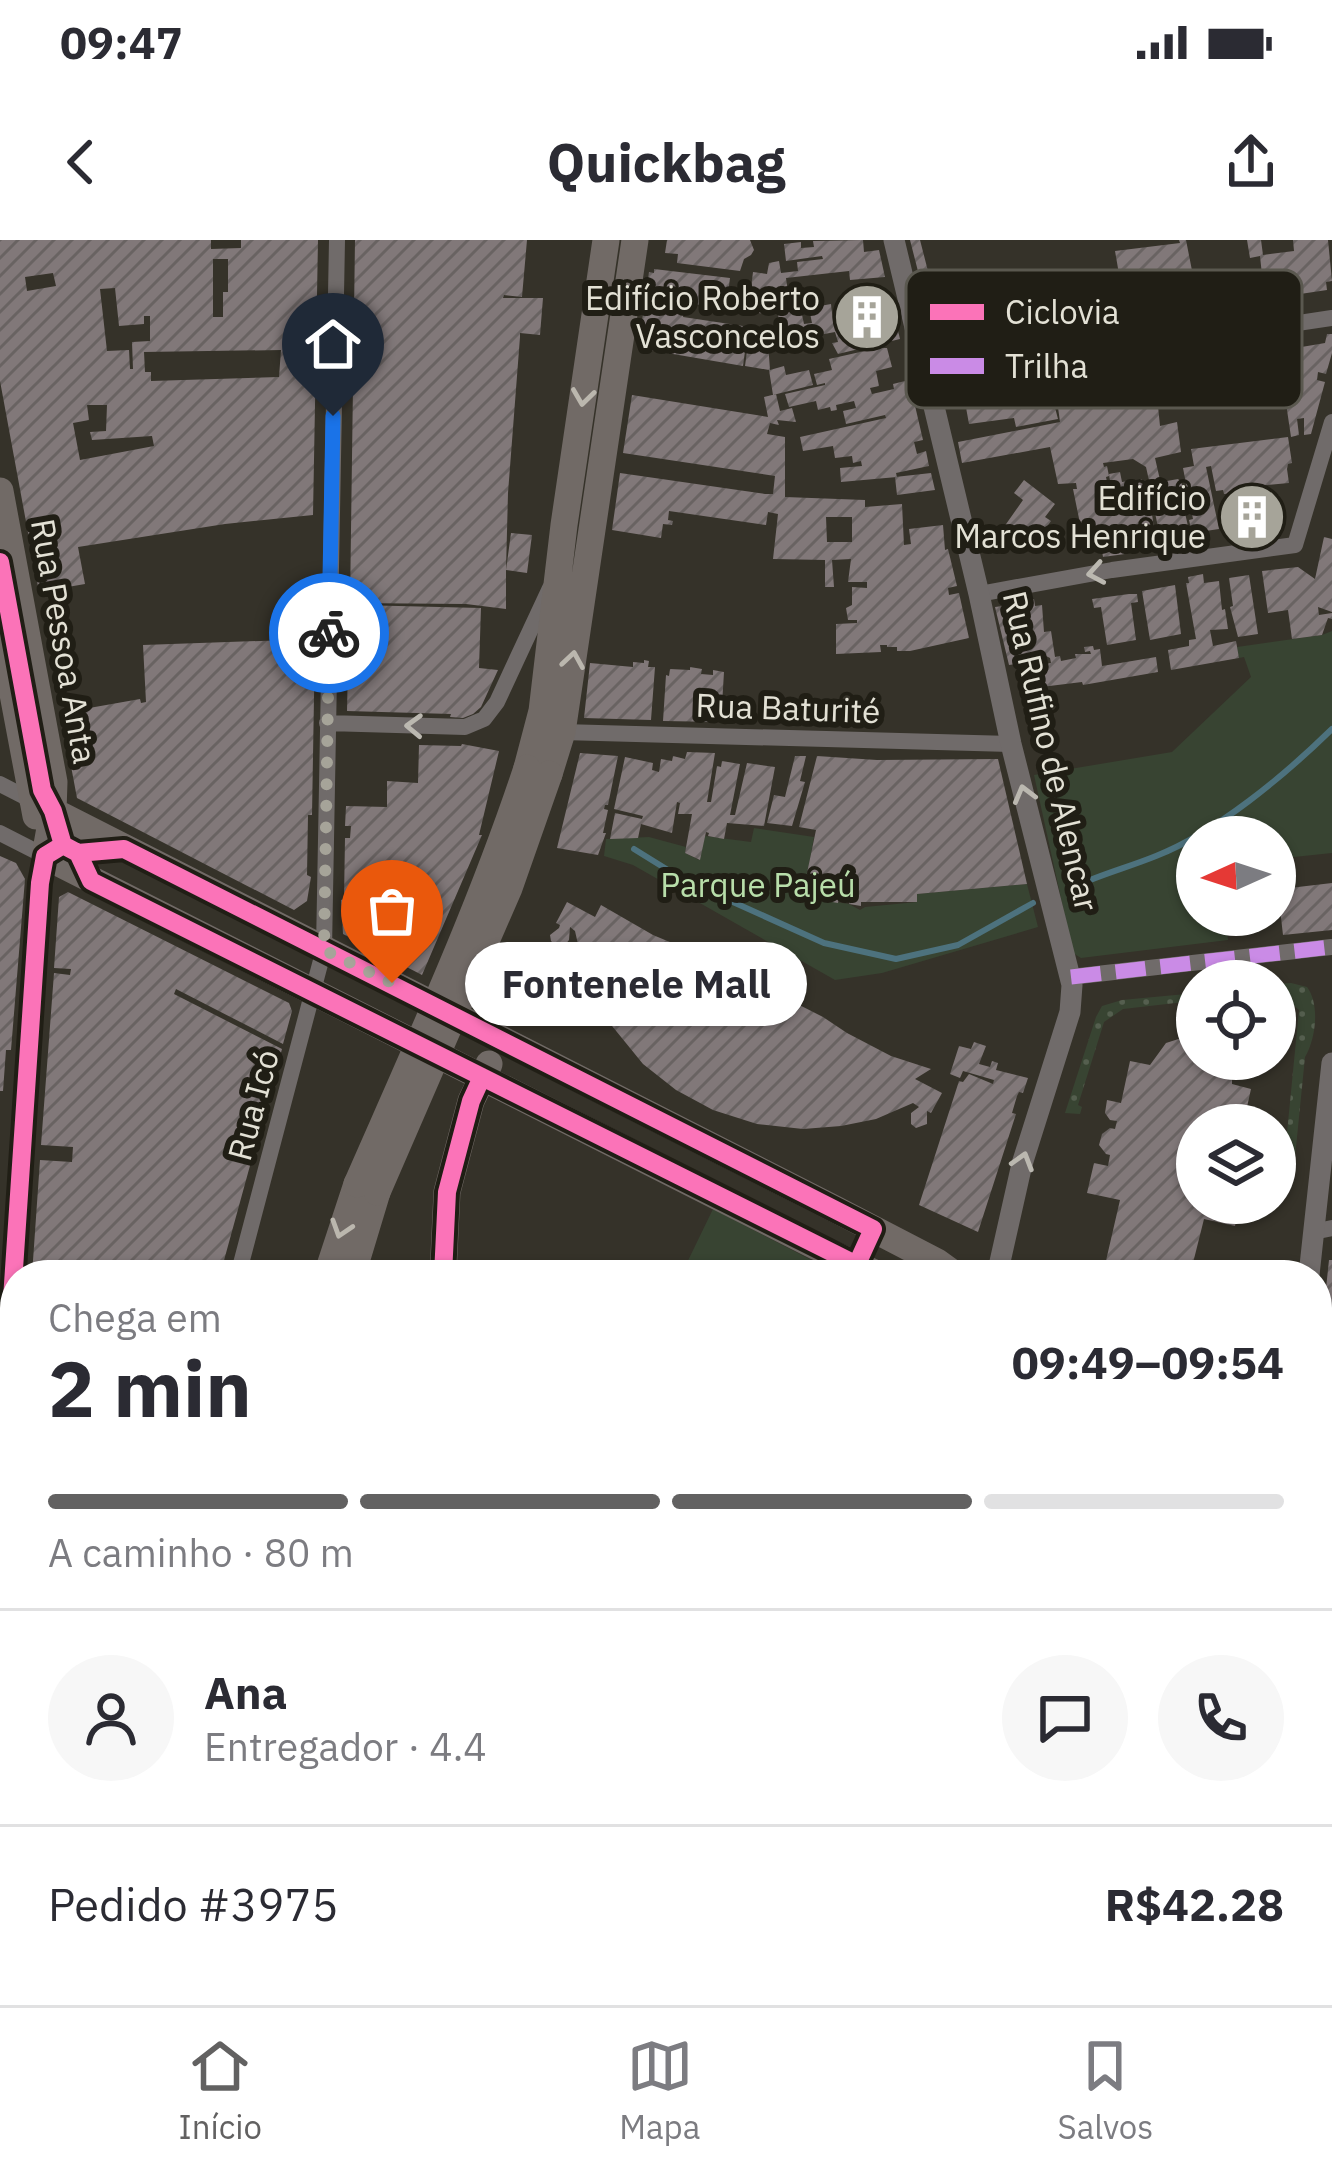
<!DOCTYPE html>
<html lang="pt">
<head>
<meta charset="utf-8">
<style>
  body { margin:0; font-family:"IBM Plex Sans",sans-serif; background:#f7f7f7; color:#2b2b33; height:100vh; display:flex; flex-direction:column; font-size:45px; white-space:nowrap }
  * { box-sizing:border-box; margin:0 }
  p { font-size:39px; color:#7c7c81 }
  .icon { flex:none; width:66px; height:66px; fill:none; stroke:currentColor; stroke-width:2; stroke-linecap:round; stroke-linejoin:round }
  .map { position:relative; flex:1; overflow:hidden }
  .sheet { position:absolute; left:0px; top:1020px; width:1332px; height:747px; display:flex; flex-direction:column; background:#fff; border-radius:48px 48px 0 0; box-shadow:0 3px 9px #0004 }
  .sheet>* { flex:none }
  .needle { width:78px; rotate:267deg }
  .fabs { position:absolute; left:1176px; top:576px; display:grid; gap:24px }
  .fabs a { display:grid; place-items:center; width:120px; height:120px; border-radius:50%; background:#fff; box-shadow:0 3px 9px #0004; font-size:60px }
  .pin { position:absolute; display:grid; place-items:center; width:102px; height:102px; color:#fff; margin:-123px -51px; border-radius:50% 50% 50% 0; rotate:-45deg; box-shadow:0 0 12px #0007 }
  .pin .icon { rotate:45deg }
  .courier { position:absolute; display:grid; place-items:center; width:120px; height:120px; margin:-60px; border:9px solid #1a73e8; border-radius:50%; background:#fff; color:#222; box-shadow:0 3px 15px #0007 }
  .bubble { position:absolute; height:84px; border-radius:42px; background:#fff; box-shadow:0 3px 9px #0004; font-size:39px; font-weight:800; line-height:84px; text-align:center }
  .head em { font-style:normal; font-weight:800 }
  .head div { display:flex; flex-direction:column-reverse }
  .head { display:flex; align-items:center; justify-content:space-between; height:204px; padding:0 48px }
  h1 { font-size:78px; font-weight:800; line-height:90px }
  .bar { display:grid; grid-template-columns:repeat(4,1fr); gap:18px 12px; align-content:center; height:144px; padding:0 48px }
  .bar i { height:15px; border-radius:9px; background:#e1e1e2 }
  .bar .active { background:#626161 }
  .bar p { grid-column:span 4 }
  .line { display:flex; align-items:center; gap:30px; padding:0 48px; border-top:3px solid #e1e1e2 }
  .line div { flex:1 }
  .round { display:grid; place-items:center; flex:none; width:126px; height:126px; border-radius:63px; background:#f7f7f7 }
  .status { display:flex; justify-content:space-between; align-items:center; height:84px; padding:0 60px; background:#fff; direction:ltr }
  .status svg { height:33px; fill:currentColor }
  header { display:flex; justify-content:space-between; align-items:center; height:156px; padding:0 48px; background:#fff; font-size:54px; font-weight:800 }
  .menu { display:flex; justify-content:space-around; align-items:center; height:168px; border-top:3px solid #e1e1e2; background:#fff; font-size:33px; color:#7c7c81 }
  .menu a { display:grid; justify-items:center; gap:6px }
  .menu .active { color:#626161 }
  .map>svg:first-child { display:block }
</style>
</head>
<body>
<div class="status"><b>09:47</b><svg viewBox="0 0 49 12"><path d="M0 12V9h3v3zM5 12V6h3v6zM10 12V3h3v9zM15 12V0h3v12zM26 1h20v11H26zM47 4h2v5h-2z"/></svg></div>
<header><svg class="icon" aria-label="back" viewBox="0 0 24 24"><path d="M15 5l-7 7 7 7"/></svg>Quickbag<svg class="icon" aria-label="share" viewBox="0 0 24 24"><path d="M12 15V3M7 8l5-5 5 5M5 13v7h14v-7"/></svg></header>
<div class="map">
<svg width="1332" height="1765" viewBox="0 0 1332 1765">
  <defs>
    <pattern id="grass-dots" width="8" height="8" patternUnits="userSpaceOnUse" patternTransform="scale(3)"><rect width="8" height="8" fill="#384432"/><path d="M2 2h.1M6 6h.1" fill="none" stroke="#555f4f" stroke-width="1.8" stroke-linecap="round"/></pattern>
    <pattern id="building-hatch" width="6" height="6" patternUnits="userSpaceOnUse" patternTransform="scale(3)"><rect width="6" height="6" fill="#817879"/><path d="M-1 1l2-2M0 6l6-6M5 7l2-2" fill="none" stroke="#696362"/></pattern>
  </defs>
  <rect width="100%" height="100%" fill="#353229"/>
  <!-- grass -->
  <path fill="url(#grass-dots)" d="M1291 743 1307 747C1320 764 1316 799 1305 817L1293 937 1286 936 1289 905 1287 893 1299 770 1293 765H1283L1282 752H1275V744Z
    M1197 753 1196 782 1190 781 1193 761 1123 769 1104 782 1078 865 1082 867 1080 874 1065 873 1096 777 1102 766 1122 760Z"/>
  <!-- park -->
  <path fill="#384432" d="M1332 391V613L1275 619V597H1197V675H1225L1228 700 1081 718 1073 713 1034 535 1172 512 1251 437 1244 417 1239 418 1237 407 1322 395Z
    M754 588 814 597 803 657 849 664 860 670 865 667 917 662V654L1027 644 1038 687 882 733 835 740 633 625 604 616 606 599 649 597 686 607 685 613 699 620 705 596 751 602Z
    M713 969 823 1026 825 1035H681Z
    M449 1752H588L584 1765H501Z"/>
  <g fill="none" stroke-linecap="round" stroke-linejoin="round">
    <!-- stream -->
    <path stroke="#4d727e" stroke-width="6" d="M634 609 684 640 824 703 896 719 958 705 1033 663
      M1076 646C1102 634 1129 627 1156 616 1217 592 1285 535 1332 489"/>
  </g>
  <!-- building -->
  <path fill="url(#building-hatch)" fill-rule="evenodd" d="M0 0H211V9L241 8V0H318L313 275 225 284 78 307 85 344 39 352 0 141ZM213 19H228V52H223V77H213ZM53 33 56 46 27 51 25 37ZM115 48 119 86 144 84V76H150V101L132 102 133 129H130L129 110 107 111 100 49ZM281 110 279 137 151 141V132H145L144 112ZM87 165H107L106 191 90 192 92 200 152 196 154 206 80 220 73 183 89 180Z
    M355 0H527L522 57 504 55 503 58H543L540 95 520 93V97L508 253 506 330 511 293 532 295 527 333 506 330V369L466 364 350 363Z
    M667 0H750L754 10 751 15 744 19 740 31 677 23 678 14 665 13Z
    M863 0 864 12 879 10 885 37 850 40 849 31 786 38 790 68 765 74 686 63 683 77 743 86 741 98 755 100 756 88 767 89 770 130 784 126 786 135 809 130 813 145 773 155 769 130 745 126 747 111H745L743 126 638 108 649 32 654 33V29L730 38 728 54 750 57 753 32 767 34 769 23 779 21 781 33 798 31 797 22 823 19 822 16 786 21 784 4 801 2V8L814 7 813 1Z
    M910 0H920L929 35 931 34 933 41 921 43Z
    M1179 0H1186L1197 56 1189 57 1191 67 1177 69 1178 72 1151 74 1150 65 1142 67 1141 59 1149 58 1148 51 1140 53 1137 31 1119 34 1115 11 1180 3Z
    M1247 0H1261L1263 15 1294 11 1293 0H1328L1332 41 1326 42 1327 50 1266 59 1265 54 1256 56 1253 36 1262 35 1260 16 1250 18Z
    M888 53 890 70H893L900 99 838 114 832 103 838 102 835 92 782 102 778 74 801 70 804 84 812 83 809 68 831 64 833 82 841 80 836 63 858 58 862 74 869 72 866 57Z
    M1327 94H1332V113L1326 134 1318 132 1317 140 1325 142 1311 194 1304 195V178L1297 179 1299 195 1291 197 1283 143 1286 142 1285 133 1281 134 1278 111 1325 103Z
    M878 108H887L892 127 876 131 879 146 870 148 872 154 894 149 893 144 909 140 923 200 914 202 917 214 926 211 929 226 896 233 897 237 841 242 840 228 862 226 861 221 853 223 852 216 835 218 833 206 803 211 800 197 886 178 885 175 846 184 843 171 856 168 854 161 836 165 837 170 831 171 830 167 818 170 816 161 789 167 785 154 825 145V143L817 145 814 134 832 130 829 119Z
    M1153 129 1156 151 1160 150 1163 166H1158L1160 186 1177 182 1181 212 1155 218 1160 240 1150 245 1146 227 1133 219 1103 223 1104 227 1107 226 1109 236 1106 237 1107 242 1110 241 1109 234 1120 232 1122 242 1142 239 1152 274 1155 296 1124 304 1125 314 1103 317 1101 305 1095 301 1084 303 1073 249H1077L1076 243 1058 244 1050 207 962 223 958 202 1060 182 1057 160H1053L1058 179 1016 187 1014 178 969 184 965 162 968 159 1020 150 1024 145 1038 143 1037 138 1054 135V141L1073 137V143L1094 138 1093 135Z
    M776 154 780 171 792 168 796 182 777 180 779 185 770 183 767 194 785 197V257L865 260V267L902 264 904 305 911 304 909 289 943 285 945 310 948 309 957 346 948 348 949 355 959 353 969 398 910 411H897V407H887V405H880L881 412 836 414V384L857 383V380H848L846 368 852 365V347L867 348V342H848L851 319 832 320 834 347H825V320L773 319 778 274 768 272 766 285 669 271 668 280 673 281 672 285 663 284 661 298 612 290 620 233 765 254H773L775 236 623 213 632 155 768 177 764 157ZM826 277H852V302H827Z
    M1288 197 1292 223 1288 224 1287 229 1289 243 1246 247 1247 251 1224 254 1223 250 1216 251 1211 226 1206 227 1219 289 1192 293 1189 280 1193 279 1183 228 1194 226 1191 209Z
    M931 233 935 250 897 255 895 237Z
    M1178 239 1181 242 1183 248H1180V251L1190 295 1166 298 1165 291 1159 292 1154 268H1159L1156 249 1168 247 1167 241Z
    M1024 240 1055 264 1045 277 1051 281 1044 291 1040 289 1022 313 1006 300H1000L998 288 1004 287 1023 260 1014 253Z
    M1279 255 1283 285 1225 294 1221 264Z
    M1324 297 1332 299V372L1318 367 1319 375 1332 373V379L1328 378 1322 395 1292 399 1288 370 1268 373 1262 331 1298 327 1315 339Z
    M1203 334 1204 343 1219 341 1222 370 1225 369 1228 389 1210 390 1213 406 1236 401 1239 418 1171 430 1168 410 1189 406V400L1196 399 1186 343H1189L1188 337Z
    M1249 335 1258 394 1238 397 1230 367 1233 366 1229 338Z
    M1175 345 1181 394 1150 400 1142 351Z
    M1129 354H1137L1138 362 1131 363 1136 400 1107 405 1101 367 1094 368 1092 359Z
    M1034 359 1035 366 1042 365 1044 392 1051 391 1055 417 1060 416 1061 421 1076 418 1075 414H1091L1090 411 1085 412 1084 407 1093 406 1094 410 1100 409 1102 426 1156 417 1158 432 1083 445 1082 442 1025 449 1021 427 1051 423 1050 418 1044 415V419L1018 424 1017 414H1014L1016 424 1009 425 995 367 1010 365V371L1015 370 1014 363 1022 362 1023 369H1025L1024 361Z
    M357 365 481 368 479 428 498 430 481 467 473 474 463 478 450 477 451 474 347 471 348 423H357Z
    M315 399 312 575H308L307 635 311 637 307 661 294 670 77 558 61 473 140 459 141 463 146 462 143 405Z
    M644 420 649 421 648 427H655L651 480 584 478 590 423 633 427V422L644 423Z
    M690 427 702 429 701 434 713 435V430L724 432 721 482 663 481 666 435 669 436 670 429 690 430Z
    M462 504 499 511 479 595H482L422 735 343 694 341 660 344 659 345 598H350L351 586H345L346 566 387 567V541L418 543 419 505 461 506Z
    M687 512 715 513 707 562H711L717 526 721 527 722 521 740 524 730 575H735L747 523 775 527 764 586 727 583 724 599 708 596 709 593 706 592 700 620 685 613 692 574H678L680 563 677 562 672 593 641 584 638 598 610 599 615 573 642 579 643 576 614 569 625 517 653 523 652 530 659 532 661 519 672 521 673 516 685 519Z
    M580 513 618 516 608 565H605L604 569 608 570 603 593H606L598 615 557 608Z
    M795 516H806L800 541 805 542 792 586 767 583 774 555 785 557Z
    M817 516 877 520 998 519 1027 644 917 654V662H861V666L849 664 850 652 840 650 838 663 826 661 827 648 816 646 814 659 802 657 816 590 799 587Z
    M0 616 16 623 25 639 11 810H6L3 851H0Z
    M1280 640 1281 649 1332 643V690L1283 695 1279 660 1275 661V641Z
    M68 652 289 763 292 771 283 804 176 749 174 754 282 809 220 1035H32L40 920 72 922 73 907 41 905 54 733 70 735 71 729 54 728 59 657Z
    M567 662 595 677 601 665 653 695 701 715 823 777 847 793 891 816 931 829 915 839 942 853 931 873 927 871V884L916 888 911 884V873L919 867 913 863 876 879 841 886 803 889 757 884 713 870 676 850 643 824 608 781 584 731 575 691 570 687 569 700 564 706H556L551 701 550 695 559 688 560 685 556 683Z
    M1191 795H1197V819H1228L1232 832V844L1251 849 1243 885H1197V963H1240L1235 986 1204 979 1190 1035H1149L1105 1025 1120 960 1087 953 1094 923 1108 926 1110 915 1106 914 1099 905 1102 894 1110 888 1115 889 1117 881 1110 880 1105 873 1107 860 1121 863 1130 821 1150 825 1166 803Z
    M974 802 986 806 979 824 990 827 992 821 998 823 996 830 1028 838 1023 853 1019 852 1017 856 1012 873 1016 874 978 992 919 965 959 841 963 842 969 834 993 844 994 840 963 831 960 838 950 834 959 806 971 809Z
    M1329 1020H1332V1125L1318 1124Z
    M1317 1303 1332 1308V1341L1317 1337Z
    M12 1333H15V1468L2 1467Z
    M1317 1423 1332 1427V1534L1317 1530Z
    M1317 1569 1332 1573V1663L1319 1715Z
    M757 1752H823L822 1758 807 1754 805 1765H753Z
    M831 1752H916L912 1765H877L878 1762 865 1759 863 1765H820L822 1758 842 1763 844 1757Z
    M919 1752H956L952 1765H915Z
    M995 1752H1152L1149 1765H992Z
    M1173 1752H1231L1235 1753 1232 1765H1170Z"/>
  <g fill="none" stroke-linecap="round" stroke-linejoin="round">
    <!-- minor -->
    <path stroke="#706b6a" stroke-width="16" d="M929 138 1332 78
      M979 354 1112 330 1295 305 1332 182
      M327 483 465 487 484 479 497 462 550 348
      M562 492 1011 504
      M0 544 33 561
      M0 593 45 616 40 643 0 1237
      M1071 737 1331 707
      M1313 992 1332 988
      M238 1035 324 709 337 0
      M1317 1397 1332 1402
      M1317 1554 1332 1558
      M361 1752 410 1765
      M1328 1765 1332 1750"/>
    <!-- tertiary -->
    <path stroke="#706b6a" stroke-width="21" d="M894 0 979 354 1011 504 1072 745 1070 772 1022 924 997 1035
      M1309 1035 1332 823
      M613 1765 617 1752
      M972 1765 976 1752"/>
    <!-- primary -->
    <path stroke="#716a66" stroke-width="27" d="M0 251 54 542 53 571 45 616
      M0 385 36 576
      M527 528 542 471 564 285 606 0
      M549 534 562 492 635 0
      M33 561 835 969 937 1022 955 1035
      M45 616 815 1006 879 1035
      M327 1035 357 944
      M352 1035 377 952
      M443 1035 447 952 471 861 489 824
      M1317 1176 1332 1183
      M1317 1205 1332 1211
      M138 1765 141 1752
      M182 1765 186 1752
      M224 1765 228 1752"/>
    <!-- primary-bridge -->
    <path stroke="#716a66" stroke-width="27" d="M357 944C417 807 480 670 527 528
      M377 952 509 648 549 534"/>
    <!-- quiet -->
    <path stroke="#ca8be6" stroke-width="15" stroke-dasharray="30 15" stroke-linecap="butt" d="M1071 737 1331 707"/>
    <defs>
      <path id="cycleway" d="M0 322 42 550 53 571 63 605
        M78 613 91 641 857 1025
        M443 1035 447 952 471 861 482 837
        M0 1237 40 643 45 616 63 605 78 613 124 609 873 989 852 1035"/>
    </defs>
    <!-- cycleway casing -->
    <use href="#cycleway" stroke="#201e15" stroke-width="26"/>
    <!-- cycleway -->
    <use href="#cycleway" stroke="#fb73b8" stroke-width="18"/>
  </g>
  <!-- one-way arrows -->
  <defs><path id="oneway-chevron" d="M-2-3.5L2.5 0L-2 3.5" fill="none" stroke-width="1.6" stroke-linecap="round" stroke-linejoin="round" transform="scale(3)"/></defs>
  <g stroke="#bbb7ae">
    <use href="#oneway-chevron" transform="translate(583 157) rotate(98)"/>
    <use href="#oneway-chevron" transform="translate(573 420) rotate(-81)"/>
    <use href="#oneway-chevron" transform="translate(341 989) rotate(108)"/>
  </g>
  <g stroke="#bbb8b0">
    <use href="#oneway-chevron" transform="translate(1096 333) rotate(170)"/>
    <use href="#oneway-chevron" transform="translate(414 486) rotate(-178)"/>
    <use href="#oneway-chevron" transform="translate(1024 554) rotate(-105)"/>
    <use href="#oneway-chevron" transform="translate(1023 921) rotate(-73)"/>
  </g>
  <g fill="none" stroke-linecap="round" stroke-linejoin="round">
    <!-- done -->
    <path stroke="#a6a499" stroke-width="12" stroke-dasharray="0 21.6" d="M329 393 324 710 392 743"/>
    <!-- route -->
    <path stroke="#1a73e8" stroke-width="15" d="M329 393 333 176"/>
  </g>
  <!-- icons -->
  <defs>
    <symbol id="building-disc" viewBox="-11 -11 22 22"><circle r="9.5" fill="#a6a499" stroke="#201e15"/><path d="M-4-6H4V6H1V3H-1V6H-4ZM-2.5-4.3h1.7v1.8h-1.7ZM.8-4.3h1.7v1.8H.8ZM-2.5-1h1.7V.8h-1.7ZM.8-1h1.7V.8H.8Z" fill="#fff"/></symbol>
  </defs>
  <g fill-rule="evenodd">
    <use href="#building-disc" x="829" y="39" width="76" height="76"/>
    <use href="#building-disc" x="1214" y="239" width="76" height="76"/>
  </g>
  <g text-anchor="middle" stroke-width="12" stroke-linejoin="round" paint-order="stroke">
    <!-- poi labels -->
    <g font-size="33" fill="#e3e1d5" stroke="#201e15" text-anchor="end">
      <text x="820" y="70">Edifício Roberto<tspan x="820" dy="38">Vasconcelos</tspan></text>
      <text x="1206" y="270">Edifício<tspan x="1206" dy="38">Marcos Henrique</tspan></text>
    </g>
    <!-- street labels -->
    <g font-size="33" fill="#e3e1d5" stroke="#201e15">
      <text transform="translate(64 401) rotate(80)" y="12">Rua Pessoa Anta</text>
      <text transform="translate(788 468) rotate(2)" y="12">Rua Baturité</text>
      <text transform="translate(1051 511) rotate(77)" y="12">Rua Rufino de Alencar</text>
      <text transform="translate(253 865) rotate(-75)" y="12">Rua Icó</text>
    </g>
    <!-- park labels -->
    <g font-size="33" fill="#b8deaa" stroke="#201e15">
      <text x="758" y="657">Parque Pajeú</text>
    </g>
  </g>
  <!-- legend -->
  <rect x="906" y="30" width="396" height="138" rx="18" fill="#201e15" stroke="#5a584f" stroke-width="3"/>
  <rect x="930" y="64" width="54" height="16" fill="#fb73b8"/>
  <rect x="930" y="118" width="54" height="16" fill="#ca8be6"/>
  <g font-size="33" fill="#e3e1d5">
    <text x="1005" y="84">Ciclovia</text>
    <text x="1005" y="138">Trilha</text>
  </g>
</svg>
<div class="fabs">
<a><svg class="needle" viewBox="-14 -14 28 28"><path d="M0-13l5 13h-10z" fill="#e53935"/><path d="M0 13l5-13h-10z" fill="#7c7c81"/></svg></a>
<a><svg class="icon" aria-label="locate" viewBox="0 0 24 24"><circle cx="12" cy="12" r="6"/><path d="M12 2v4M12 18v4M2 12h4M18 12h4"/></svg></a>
<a><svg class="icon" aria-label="layers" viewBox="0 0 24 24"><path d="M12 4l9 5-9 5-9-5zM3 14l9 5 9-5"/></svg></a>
</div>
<div class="pin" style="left:392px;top:743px;background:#ea580c"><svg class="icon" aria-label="bag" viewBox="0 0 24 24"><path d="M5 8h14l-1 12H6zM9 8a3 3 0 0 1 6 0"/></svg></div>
<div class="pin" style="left:333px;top:176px;background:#1f2937"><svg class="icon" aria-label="home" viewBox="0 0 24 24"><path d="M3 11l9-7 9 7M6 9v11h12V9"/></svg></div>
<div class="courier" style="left:329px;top:393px"><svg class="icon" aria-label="bike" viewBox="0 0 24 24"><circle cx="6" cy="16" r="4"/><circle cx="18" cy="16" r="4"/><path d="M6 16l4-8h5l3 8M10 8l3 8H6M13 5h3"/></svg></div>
<div class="bubble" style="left:465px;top:702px;width:342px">Fontenele Mall</div>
<section class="sheet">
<div class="head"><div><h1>2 min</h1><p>Chega em</p></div><em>09:49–09:54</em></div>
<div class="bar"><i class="active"></i><i class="active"></i><i class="active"></i><i></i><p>A caminho · 80 m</p></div>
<div class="line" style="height:216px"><a class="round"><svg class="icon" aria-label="person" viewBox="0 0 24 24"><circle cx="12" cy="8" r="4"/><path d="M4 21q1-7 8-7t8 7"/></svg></a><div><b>Ana</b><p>Entregador · 4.4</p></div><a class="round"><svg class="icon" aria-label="chat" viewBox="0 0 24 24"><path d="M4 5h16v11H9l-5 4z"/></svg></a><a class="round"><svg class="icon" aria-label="phone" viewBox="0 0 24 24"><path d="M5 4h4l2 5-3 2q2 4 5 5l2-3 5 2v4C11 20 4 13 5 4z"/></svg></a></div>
<div class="line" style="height:156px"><div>Pedido #3975</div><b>R$42.28</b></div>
</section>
</div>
<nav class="menu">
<a class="active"><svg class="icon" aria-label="home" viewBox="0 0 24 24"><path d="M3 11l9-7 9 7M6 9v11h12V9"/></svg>Início</a>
<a><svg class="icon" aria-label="map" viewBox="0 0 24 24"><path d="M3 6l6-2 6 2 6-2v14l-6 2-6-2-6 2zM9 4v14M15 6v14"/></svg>Mapa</a>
<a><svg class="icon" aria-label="saved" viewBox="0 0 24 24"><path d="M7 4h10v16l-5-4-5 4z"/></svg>Salvos</a>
</nav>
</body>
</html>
